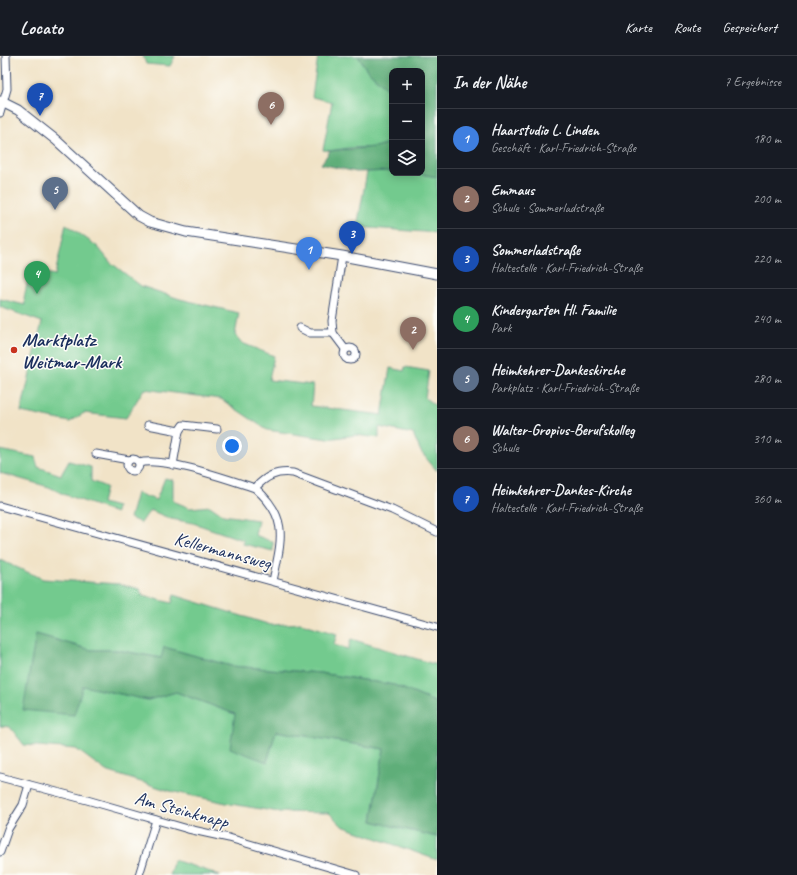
<!DOCTYPE html>
<html lang="de">
<meta charset="utf-8">
<style>
body{margin:0;font-family:Caveat,sans-serif;background:#20242c;color:#f1f3f6}
.controls{position:absolute;right:12px;top:12px;display:grid;overflow:hidden;border-radius:8px;box-shadow:0 2px 10px #0003}
.controls button{width:36px;height:36px;display:grid;place-items:center;padding:0;border:0;border-bottom:1px solid #363941;background:#171b24;color:#f1f3f6;font:20px sans-serif}
.you{position:absolute;left:232px;top:390px;width:14px;height:14px;margin:-10px;border:3px solid #fff;border-radius:50%;background:#1a73e8;box-shadow:0 0 0 6px #1a73e833}
.badge{display:grid;place-items:center;width:26px;height:26px;border-radius:50%;background:#c8321e;color:#fff;font-size:13px;font-weight:700}
.pin{position:absolute;translate:-50% -33px;filter:drop-shadow(0 1px 2px #0008)}
.pin::after{content:'';position:absolute;top:21px;width:14px;height:12px;background:inherit;clip-path:polygon(0 0,100% 0,50% 100%)}
.list{margin:0;padding:0;list-style:none}
h2{display:flex;justify-content:space-between;align-items:center;height:52px;margin:0;padding:0 16px;font-size:17px}
h2 small{font-size:13px;font-weight:400;color:#9ea1a6}
.list li{display:grid;grid-template-columns:26px 1fr auto;gap:12px;align-items:center;box-sizing:border-box;height:60px;padding:0 16px;border-top:1px solid #363941}
.list b{display:block;font-size:15px;white-space:nowrap}
.list p{margin:0;font-size:13px;white-space:nowrap;color:#9ea1a6}
.list em{font-size:13px;font-style:normal;color:#9ea1a6}
.icon{flex:none;width:22px;height:22px;fill:none;stroke:currentColor;stroke-width:2;stroke-linecap:round;stroke-linejoin:round}
.map{position:relative;flex:none;width:437px;height:819px;overflow:hidden}
header{display:flex;align-items:center;gap:24px;box-sizing:border-box;height:56px;padding:0 20px;background:#171b24;border-bottom:1px solid #363941}
header strong{font-size:19px}
nav{display:flex;gap:22px;margin-inline-start:auto;font-size:14px}
main{display:flex}
aside{flex:1;background:#171b24}
.map>svg:first-child{display:block}
.green{fill:#73ca8e;stroke:#477c76}
.forest{fill:#5eae79;stroke:#3c6e6c}
.lines{fill:none;stroke-linecap:round;stroke-linejoin:round}
.minor-casing{stroke:#3b4a6e;stroke-width:9}
.tertiary-casing{stroke:#3b4a6e;stroke-width:11}
.minor{stroke:#fff;stroke-width:7}
.tertiary{stroke:#fff;stroke-width:9}
.poi-dot{fill:#c8321e;stroke:#fdfcf7;stroke-width:1.5}
.labels{text-anchor:middle;stroke-width:3;stroke-linejoin:round;paint-order:stroke}
.poi-label{font-size:19px;font-weight:bold;fill:#1b2f5e;stroke:#fdfcf7;text-anchor:start}
.street-label{font-size:19px;fill:#1b2f5e;stroke:#fdfcf7}
</style>
<header>
<strong>Locato</strong>
<nav><a>Karte</a><a>Route</a><a>Gespeichert</a></nav>
</header>
<main>
<div class="map">
<svg width="437" height="819" viewBox="0 0 437 819">
<rect width="100%" height="100%" fill="#fdfcf7"/>
<filter id="ink" filterUnits="userSpaceOnUse"><feTurbulence type="fractalNoise" baseFrequency=".025" numOctaves="2"/><feDisplacementMap in="SourceGraphic" scale="8" xChannelSelector="R" yChannelSelector="G"/><feConvolveMatrix kernelMatrix="1 2 1 2 8 2 1 2 1" color-interpolation-filters="sRGB"/></filter>
<filter id="wash" filterUnits="userSpaceOnUse"><feTurbulence type="fractalNoise" baseFrequency=".012" numOctaves="4" result="noise"/><feDisplacementMap in="SourceGraphic" scale="16" xChannelSelector="R" yChannelSelector="G"/><feGaussianBlur stdDeviation="0.9" result="paint"/><feColorMatrix in="noise" values="0 0 0 0 0 0 0 0 0 0 0 0 0 0 0 0 0 1.4 0 .05"/><feComposite in="paint" operator="in"/></filter>
<g filter="url(#wash)">
<rect width="100%" height="100%" fill="#f1e3c7"/>
<g class="green">
<polygon points="143,0 175,0 170,10 146,8"/>
<path d="M318,0H358L367,14L392,37V86C377,93 367,91 351,92C341,92 333,96 323,94L332,46L312,41Z"/>
<polygon points="392,115 392,117 416,117 437,121 437,177 357,171 367,116"/>
<polygon points="66,168 98,191 110,206 141,230 180,243 239,257 235,279 242,287 274,300 269,324 313,329 311,350 382,359 390,312 404,315 405,311 429,315 425,342 437,351 437,415 421,396 413,378 379,371 379,382 355,379 328,383 267,374 221,343 144,333 126,362 84,357 70,366 21,356 42,266 0,251 0,243 25,249 24,242 30,214 55,219"/>
<polygon points="0,394 35,401 38,411 61,419 69,405 91,411 91,425 106,431 102,447 117,451 116,457 63,438 49,431 0,417"/>
<polygon points="165,422 173,424 173,445 190,452 210,450 223,459 258,464 255,479 273,486 273,495 243,488 243,484 193,467 171,463 150,454 141,467 130,462 137,437 156,444"/>
<polygon points="0,504 43,523 119,528 140,533 143,540 172,547 174,539 271,569 301,567 337,578 334,589 348,593 351,583 437,609 437,647 394,629 320,617 231,610 164,591 162,602 117,594 91,594 36,578 83,630 148,644 176,636 235,658 267,706 276,675 384,693 372,765 437,781 437,804 342,770 329,757 279,756 231,748 170,735 106,715 76,693 24,689 10,671 0,670"/>
<polygon points="174,804 220,819 169,819"/>
</g>
<g class="forest">
<polygon points="358,0 437,0 437,121 416,117 422,117 422,15 392,15 392,37 367,14"/>
<path d="M392,86V115L356,116L321,108L330,95C351,92 372,94 392,86Z"/>
<polygon points="36,578 91,594 117,594 161,602 164,591 231,610 320,617 394,629 437,647 437,781 372,765 384,693 276,675 267,706 230,692 235,658 176,636 148,644 83,630 74,659 23,654"/>
</g>
</g>
<g filter="url(#ink)">
<g class="lines">
<g class="minor-casing">
<g id="minor">
<polyline points="0,57 7,33 6,0"/>
<polyline points="342,200 332,265 333,277 345,293"/>
<polyline points="300,272 310,277 333,277"/>
<circle cx="350" cy="298" r="6"/>
<polyline points="148,369 179,375"/>
<polyline points="96,398 129,404"/>
<circle cx="133" cy="409" r="6"/>
<path d="M139,407C163,400 230,424 255,432C290,462 281,485 273,525"/>
<polyline points="173,409 179,375 183,369 217,373"/>
<path d="M255,432C266,420 276,415 293,417L392,454L437,476"/>
<polyline points="0,450 437,571"/>
<polyline points="0,721 87,744 188,773 229,782 356,819"/>
<polyline points="0,796 8,773 23,749 29,729"/>
<polyline points="139,819 156,764"/>
</g>
</g>
<g class="tertiary-casing">
<polyline id="tertiary" points="0,45 18,54 56,84 139,160 150,166 186,176 342,200 437,218"/>
</g>
<use href="#minor" class="minor"/>
<use href="#tertiary" class="tertiary"/>
</g>
</g>
<circle class="poi-dot" cx="14" cy="294" r="4"/>
<g class="labels">
<g class="poi-label">
<text x="22" y="290">Marktplatz<tspan x="22" dy="22">Weitmar-Mark</tspan></text>
</g>
<g class="street-label">
<text transform="translate(223 494) rotate(15)" y="7">Kellermannsweg</text>
<text transform="translate(182 753) rotate(15)" y="7">Am Steinknapp</text>
</g>
</g>
</svg>
<div class="controls">
<button>+</button>
<button>−</button>
<button><svg class="icon" aria-label="layers" viewBox="0 0 24 24"><path d="M12 4l9 5-9 5-9-5zM3 14l9 5 9-5"/></svg></button>
</div>
<div class="you"></div>
<div class="pin badge" style="left:309px;top:214px;background:#3f7fe0">1</div>
<div class="pin badge" style="left:413px;top:294px;background:#8d6e63">2</div>
<div class="pin badge" style="left:352px;top:198px;background:#1a4fb4">3</div>
<div class="pin badge" style="left:37px;top:238px;background:#2e9e5b">4</div>
<div class="pin badge" style="left:55px;top:154px;background:#5c6f8a">5</div>
<div class="pin badge" style="left:271px;top:69px;background:#8d6e63">6</div>
<div class="pin badge" style="left:40px;top:60px;background:#1a4fb4">7</div>
</div>
<aside>
<h2>In der Nähe<small>7 Ergebnisse</small></h2>
<ul class="list">
<li><span class="badge" style="background:#3f7fe0">1</span><div><b>Haarstudio L. Linden</b><p>Geschäft · Karl-Friedrich-Straße</p></div><em>180 m</em></li>
<li><span class="badge" style="background:#8d6e63">2</span><div><b>Emmaus</b><p>Schule · Sommerladstraße</p></div><em>200 m</em></li>
<li><span class="badge" style="background:#1a4fb4">3</span><div><b>Sommerladstraße</b><p>Haltestelle · Karl-Friedrich-Straße</p></div><em>220 m</em></li>
<li><span class="badge" style="background:#2e9e5b">4</span><div><b>Kindergarten Hl. Familie</b><p>Park</p></div><em>240 m</em></li>
<li><span class="badge" style="background:#5c6f8a">5</span><div><b>Heimkehrer-Dankeskirche</b><p>Parkplatz · Karl-Friedrich-Straße</p></div><em>280 m</em></li>
<li><span class="badge" style="background:#8d6e63">6</span><div><b>Walter-Gropius-Berufskolleg</b><p>Schule</p></div><em>310 m</em></li>
<li><span class="badge" style="background:#1a4fb4">7</span><div><b>Heimkehrer-Dankes-Kirche</b><p>Haltestelle · Karl-Friedrich-Straße</p></div><em>360 m</em></li>
</ul>
</aside>
</main>
